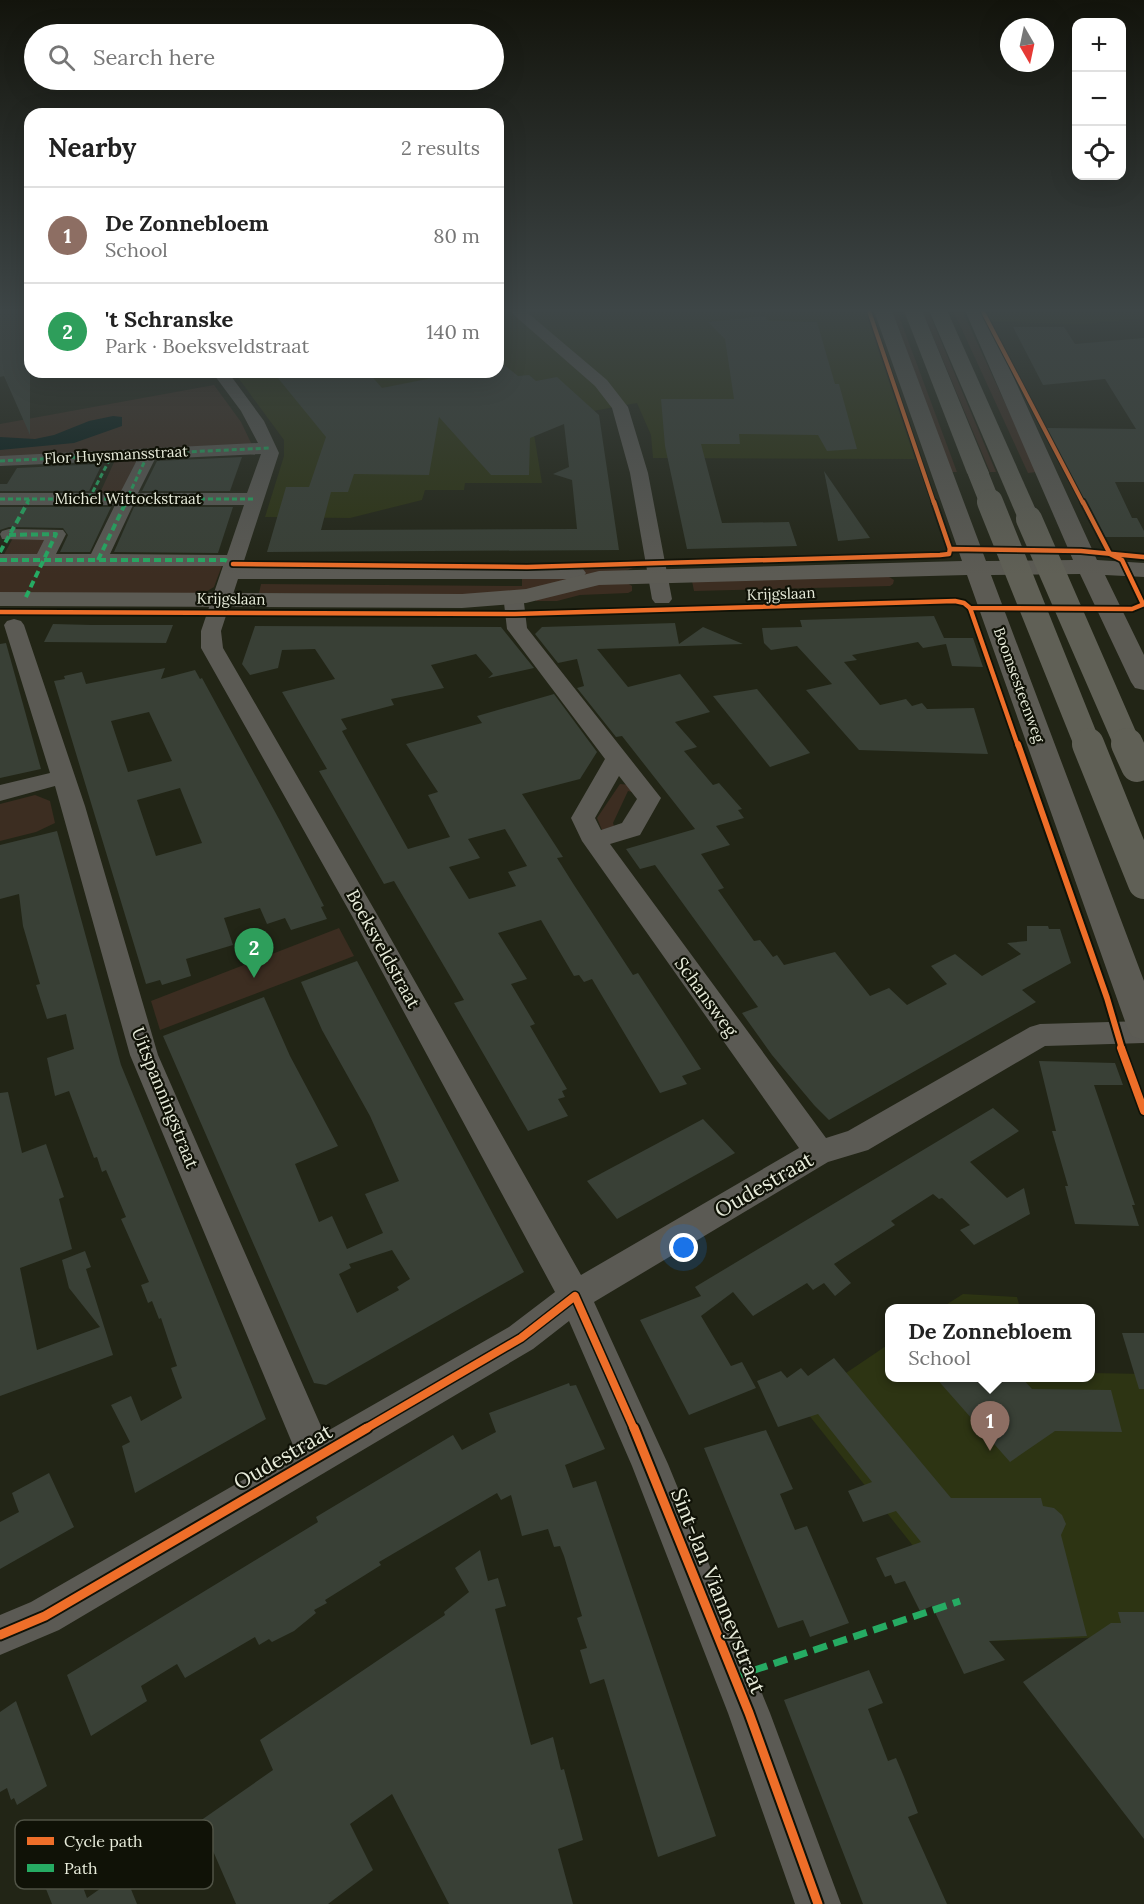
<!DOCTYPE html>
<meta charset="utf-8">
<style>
body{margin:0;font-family:Lora,serif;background:#f2f2f2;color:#222}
.controls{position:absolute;right:18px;top:18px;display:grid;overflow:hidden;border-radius:12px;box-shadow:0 6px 24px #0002}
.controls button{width:54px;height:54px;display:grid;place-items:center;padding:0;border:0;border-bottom:2px solid #e0e0e0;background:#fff;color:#222;font:30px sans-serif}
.compass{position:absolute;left:1000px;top:18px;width:54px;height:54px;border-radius:50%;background:#fff;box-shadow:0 6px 24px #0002;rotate:171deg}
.you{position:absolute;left:684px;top:1248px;width:21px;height:21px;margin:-15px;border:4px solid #fff;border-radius:50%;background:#1a73e8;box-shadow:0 0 0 9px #1a73e833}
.badge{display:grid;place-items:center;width:39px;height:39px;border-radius:50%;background:#db2777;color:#fff;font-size:20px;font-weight:700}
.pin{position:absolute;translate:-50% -50px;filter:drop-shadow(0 2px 3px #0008)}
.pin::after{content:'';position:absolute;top:32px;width:21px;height:18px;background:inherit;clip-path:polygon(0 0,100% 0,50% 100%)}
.popup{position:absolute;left:885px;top:1304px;width:210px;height:78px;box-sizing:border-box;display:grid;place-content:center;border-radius:12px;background:#fff;filter:drop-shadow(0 2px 4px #0005);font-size:20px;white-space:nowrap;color:#767676}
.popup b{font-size:22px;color:#222}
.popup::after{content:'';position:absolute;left:50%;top:100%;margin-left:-12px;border:12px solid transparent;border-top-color:#fff}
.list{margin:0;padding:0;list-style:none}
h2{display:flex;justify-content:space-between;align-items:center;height:78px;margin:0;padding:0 24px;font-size:26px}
h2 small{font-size:20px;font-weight:400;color:#767676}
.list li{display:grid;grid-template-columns:39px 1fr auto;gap:18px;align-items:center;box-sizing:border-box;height:96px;padding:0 24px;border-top:2px solid #e0e0e0}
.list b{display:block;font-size:22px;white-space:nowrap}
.list p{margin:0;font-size:20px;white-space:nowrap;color:#767676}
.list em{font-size:20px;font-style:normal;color:#767676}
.icon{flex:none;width:33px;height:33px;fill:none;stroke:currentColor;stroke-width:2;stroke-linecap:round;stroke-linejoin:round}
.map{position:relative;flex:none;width:1144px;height:1904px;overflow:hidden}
.search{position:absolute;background:#fff;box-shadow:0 6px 24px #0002;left:24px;top:24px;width:480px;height:66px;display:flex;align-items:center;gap:15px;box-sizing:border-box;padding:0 21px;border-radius:33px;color:#767676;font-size:22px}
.panel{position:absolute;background:#fff;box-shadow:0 6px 24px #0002;left:24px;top:108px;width:480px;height:270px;border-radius:18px}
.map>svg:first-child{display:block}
.built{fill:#2d3413}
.green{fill:#3c2d21}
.water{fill:#051d19}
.building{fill:#394036;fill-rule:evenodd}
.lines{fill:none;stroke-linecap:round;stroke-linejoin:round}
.street{fill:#5b5a54;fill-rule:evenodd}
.secondary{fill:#5c5b54;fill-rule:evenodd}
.highway{fill:#606056;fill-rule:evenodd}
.highway-bridge-far2{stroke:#606056;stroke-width:20}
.highway-bridge-far1{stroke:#606056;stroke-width:26}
.highway-bridge{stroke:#606056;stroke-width:32}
.quiet-far2{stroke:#26ab63;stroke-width:3;stroke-dasharray:5 3;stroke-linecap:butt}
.quiet-far1{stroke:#26ab63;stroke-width:4;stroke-dasharray:7 4;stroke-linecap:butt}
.quiet{stroke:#26ab63;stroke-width:7;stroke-dasharray:14 7;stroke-linecap:butt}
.cycleway-far4-casing{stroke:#101207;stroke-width:6}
.cycleway-far3-casing{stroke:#101207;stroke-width:8}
.cycleway-far2-casing{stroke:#101207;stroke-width:10}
.cycleway-far1-casing{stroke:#101207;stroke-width:11}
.cycleway-casing{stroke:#101207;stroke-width:13}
.cycleway-far4{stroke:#ee6e29;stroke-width:4}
.cycleway-far3{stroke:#ee6e29;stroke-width:4.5}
.cycleway-far2{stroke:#ee6e29;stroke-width:6}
.cycleway-far1{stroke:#ee6e29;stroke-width:8}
.cycleway{stroke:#ee6e29;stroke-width:9}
.labels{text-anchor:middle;stroke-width:4.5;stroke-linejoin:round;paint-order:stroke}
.far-street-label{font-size:15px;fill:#e7ebda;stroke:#101207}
.street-label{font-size:18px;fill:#e7ebda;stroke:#101207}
.near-street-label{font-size:21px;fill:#e7ebda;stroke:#101207}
.key{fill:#101207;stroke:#505346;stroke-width:1.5}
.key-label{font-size:16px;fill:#e7ebda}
</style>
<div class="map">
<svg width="1144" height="1904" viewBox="0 0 1144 1904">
<rect width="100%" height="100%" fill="#222516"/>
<g class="built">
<polygon points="498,308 864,308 915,459 653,458 651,435 637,403 532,422 542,483 465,483 464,490 425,490 422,500 350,518 265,517 284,456 284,440 234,372 498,372"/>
<polygon points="985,308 1144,308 1144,318 1084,324 992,322"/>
<polygon points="963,1294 1017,1297 1020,1308 941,1308"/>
<polygon points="889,1344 890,1378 1090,1378 1091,1373 1144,1374 1144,1636 989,1641 800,1404"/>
</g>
<g class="green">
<polygon points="889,308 896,308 957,472 950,472"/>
<polygon points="921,308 927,308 996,472 990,472"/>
<polygon points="952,308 961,308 1037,472 1028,473"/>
<polygon points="214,385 241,422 252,445 0,457 0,424"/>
<polygon points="116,458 140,458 124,494 99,495"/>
<polygon points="49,537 39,558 2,558 13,538"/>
<polygon points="223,563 214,587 204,593 0,595 0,564"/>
<polygon points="641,565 620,573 507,595 259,593 261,584 522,586 522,579 575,578 582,574 582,567"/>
<polygon points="886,575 894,580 893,584 890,586 694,591 692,581"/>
<polygon points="627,583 632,586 632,591 628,593 580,595 557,601 536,601 536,597 579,585"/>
<polygon points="620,784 631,785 632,792 628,791 613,823 614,826 602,830 597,818"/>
<polygon points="35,795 50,801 55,823 36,832 0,841 0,804"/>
<polygon points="339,928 354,956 160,1030 151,1001"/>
</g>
<polygon class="water" points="113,416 122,417 122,426 74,443 0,450 0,437 35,439 54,435 89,421"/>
<g class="building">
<polygon points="0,308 30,308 30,435 4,376 0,377"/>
<polygon points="764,316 769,321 817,322 835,384 839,384 857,449 827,451 818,435 739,434 740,444 701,444 722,523 789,522 797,546 687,549 665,446 661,399 734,399 725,339 708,322"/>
<polygon points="1013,327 1064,327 1075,344 1144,338 1144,482 1115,482 1132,518 1137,518 1144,531 1144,537 1102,537 1047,428 1136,429 1105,379 1043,385"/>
<path d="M498,360L518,376L529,375L536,381L557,377L599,415L619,550L267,552L286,487H309L326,437L273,372H368L382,388L462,372H498ZM439,417L491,475H529L530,438L564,424L569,467L553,474L572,480L577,529L321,530L331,492H348L354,474L429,475Z"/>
<polygon points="242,457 230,491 142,491 157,461"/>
<polygon points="102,464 89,491 0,491 0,484 7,484 17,468"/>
<polygon points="824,471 870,538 838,541"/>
<polygon points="0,507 111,507 90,552 60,552 68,535 63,528 9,527 0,530"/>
<polygon points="134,507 233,507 218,553 114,552"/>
<polygon points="934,616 944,638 973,638 983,667 952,666 946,644 923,648 918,642 852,655 857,660 844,662 880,705 906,699 912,706 922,703 927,709 974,708 988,754 859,750 806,690 832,684 797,646 771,650 764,643 762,628 802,627 800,620"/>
<polygon points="675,623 679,644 703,627 743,644 597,649 628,687 680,674 710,712 675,722 697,747 684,751 713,785 719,783 742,809 738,810 744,818 716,826 730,845 701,854 724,888 718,890 754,941 760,940 773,957 777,955 784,965 835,952 870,996 889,988 907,1005 947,984 931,966 955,954 982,976 1021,954 1007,943 1027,941 1027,926 1048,926 1049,929 1060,929 1071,963 1022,990 1036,1002 829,1120 814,1105 772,1055 742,1013 758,1007 655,865 640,869 626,849 695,829 622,736 616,737 577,688 584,686 577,659 558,663 535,634 542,627"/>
<polygon points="53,624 92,625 173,625 166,643 44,642"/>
<path d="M255,626L501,627L534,668L488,678L493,674L476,654L431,665L444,688L391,699L394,705L341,719L347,729L342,731L408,849L450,837L428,795L438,792L406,744L482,723L477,716L554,694L597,752L580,779L522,794L563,857L557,858L574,885L633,975L638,973L701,1069L682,1076L687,1084L660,1093L592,979L584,982L579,975L574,976L541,920L498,933L527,979L511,984L535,1024L530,1026L567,1089L562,1091L565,1097L558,1099L568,1116L528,1131L454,1003L464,1000L394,881L384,884L319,771L327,769L282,692L335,679L315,649L282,650L278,668L250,675L242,664ZM505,829L527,866L508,872L516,886L469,899L449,867L480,858L468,839Z"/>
<polygon points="6,643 41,769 0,778 0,644"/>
<path d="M165,668L161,679L195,670L200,679L202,678L280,821L324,906L321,907L327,919L291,930L285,918L267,924L260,908L224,918L233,945L186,959L191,976L162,985L160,980L146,984L54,681L65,679L64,676L82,672L86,684ZM149,712L172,761L128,772L111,721ZM180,788L202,843L156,856L137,800Z"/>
<polygon points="757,689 810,753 770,767 713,696"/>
<polygon points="57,831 121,1065 266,1419 135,1493 122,1446 130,1442 111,1405 131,1396 141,1421 182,1398 171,1368 177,1366 161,1318 159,1319 152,1301 148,1303 141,1285 149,1282 121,1219 126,1217 106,1170 102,1172 97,1157 94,1158 69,1091 55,1096 47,1058 74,1049 66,1014 47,1019 36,985 40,984 23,926 19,894 0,899 0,845"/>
<path d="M357,961L524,1272L326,1385L314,1383L163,1036L264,997L290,1056L338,1146L295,1164L319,1222L332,1216L347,1249L383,1233L365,1194L399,1181L370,1116L322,1030L301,982ZM392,1250L410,1279L397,1287L399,1290L357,1313L339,1274L351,1268L349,1264Z"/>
<polygon points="1039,1061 1115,1063 1123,1085 1094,1085 1135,1205 1132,1205 1139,1226 1075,1224 1065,1186 1068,1186 1052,1131 1056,1131"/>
<polygon points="8,1092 22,1153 46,1144 64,1197 59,1199 72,1249 20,1268 37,1350 100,1327 69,1288 62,1260 85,1251 91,1267 86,1269 113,1355 0,1396 0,1093"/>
<polygon points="993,1108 1019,1131 970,1162 1007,1198 1024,1188 1030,1214 974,1245 960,1230 970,1225 942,1198 939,1199 933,1194 891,1221 895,1225 834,1264 851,1283 835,1296 824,1283 813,1290 807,1283 753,1316 733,1292 701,1316 731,1366 742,1362 756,1388 689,1415 640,1320 701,1296 695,1287"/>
<polygon points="703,1119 735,1153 617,1219 587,1181"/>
<polygon points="1122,1333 1144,1333 1144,1389 1139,1389"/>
<polygon points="834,1358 951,1498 1041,1498 1043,1506 1054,1508 1062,1515 1066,1524 1061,1535 1087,1636 989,1641 1005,1660 964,1674 932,1606 920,1611 905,1581 895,1584 891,1575 885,1577 876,1558 921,1542 896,1511 863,1522 848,1491 872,1482 818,1414 778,1427 757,1381 781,1371 787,1378 801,1368 808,1376"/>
<polygon points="935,1377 1021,1377 1032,1389 1111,1390 1122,1432 1055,1431 1010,1462"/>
<polygon points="569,1383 570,1386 576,1385 605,1449 565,1465 573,1488 596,1481 716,1836 658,1857 604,1679 590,1684 580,1650 587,1648 577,1618 582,1616 564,1556 560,1546 554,1547 548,1529 522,1536 511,1495 501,1500 497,1493 379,1562 381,1565 325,1600 327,1603 314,1610 316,1613 294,1631 272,1642 269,1639 259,1645 255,1637 185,1678 177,1664 141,1686 147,1701 91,1736 67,1675 318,1522 316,1517 453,1435 462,1450 496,1432 489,1413"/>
<polygon points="766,1430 793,1489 780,1494 795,1530 807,1526 849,1623 810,1637 803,1620 778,1628 704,1448"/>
<polygon points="49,1473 74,1527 0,1569 0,1522 19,1512 12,1493"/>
<polygon points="480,1550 488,1581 498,1578 506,1606 495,1609 531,1745 553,1737 561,1770 564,1769 583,1840 558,1849 573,1904 449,1904 392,1794 350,1824 373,1870 328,1904 236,1904 200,1821 273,1770 260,1740 445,1615 444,1612 469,1592 455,1568"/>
<polygon points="1118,1612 1144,1612 1144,1839 1023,1682 1111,1623 1121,1623"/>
<polygon points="869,1670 883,1703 868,1709 888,1761 896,1758 904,1777 918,1813 908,1817 947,1904 863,1904 784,1700"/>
<polygon points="16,1701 47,1786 17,1805 14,1798 11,1800 7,1788 0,1792 0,1712"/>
<polygon points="74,1863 87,1898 124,1872 137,1904 52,1904 44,1884"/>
</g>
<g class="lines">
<g class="street">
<polygon points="506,308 522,308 607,380 628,407 648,473 672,599 669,603 655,603 652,599 630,473 612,408 595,386"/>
<path d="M212,372H228L264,421L279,453L242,567H576L583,569L586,573L583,577L576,579H238L221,631L223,648L378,916L581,1275L799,1148L582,841L571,818L605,759L507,629L504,603L507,599H521L524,603L527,628L661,798L640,835L610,844L826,1138L848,1131L1030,1027L1040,1024L1144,1021V1043L1045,1046L868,1150L828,1162L594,1302L668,1464L770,1713L841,1904H795L728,1713L632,1466L569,1321L533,1349L59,1630L0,1655V1615L31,1602L295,1450L130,1055L55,786L0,801V785L50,773L4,625L7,621L14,619L21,621L24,625L85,806L158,1055L324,1433L509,1327L555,1292L352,916L201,648V631L223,566H0V554H37L44,540L2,539L0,534L2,531L9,529L63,530L66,534L56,554H91L115,505H0V493H120L137,460L0,466V456L258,443L241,411ZM261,454L247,493H138L155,459ZM133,505H244L227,555L110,554ZM619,776L637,799L622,823L601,830L595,818Z"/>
</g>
<polygon class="secondary" points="873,308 891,308 986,561 1073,560 964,308 982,308 1097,560 1144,563 1144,577 1105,575 1144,655 1144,690 1135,688 1131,682 1080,574 991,575 1144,981 1144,1040 1132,1036 1127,1027 967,575 599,585 526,603 462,608 0,606 0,592 462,594 526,589 599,571 962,561"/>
<g class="highway">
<polygon points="903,308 921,308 989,473 986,478 978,480 970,478 967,473"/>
<polygon points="928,308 946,308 1040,519 1037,524 1029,526 1021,524 1018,519"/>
</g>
<polyline class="highway-bridge-far2" points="978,473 990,503"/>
<g class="highway-bridge-far1">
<polyline points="990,502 1088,746"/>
<polyline points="1029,519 1128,746"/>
</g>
<g class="highway-bridge">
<polyline points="1088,744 1144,883"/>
<polyline points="1127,744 1137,766"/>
</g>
<g class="quiet-far2">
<polyline points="0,461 269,448"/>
<polyline points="0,499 255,499"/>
<polyline points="89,499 112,455"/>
<polyline points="27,503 29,499"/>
<polyline points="125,503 148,454"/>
</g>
<g class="quiet-far1">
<polyline points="9,535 56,534 25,599"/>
<polyline points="0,552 28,502"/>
<polyline points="0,560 225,560 233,564"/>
<polyline points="98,560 126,502"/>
</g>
<polyline class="quiet" points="734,1677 960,1601"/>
<g class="cycleway-far4-casing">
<g id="cycleway-far4">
<polyline points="868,308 934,503"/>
<polyline points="981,308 1083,503"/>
</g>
</g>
<g class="cycleway-far3-casing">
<g id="cycleway-far3">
<polyline points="934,502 950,549"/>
<polyline points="1083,502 1110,554 1122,560 1143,604"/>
<polyline points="233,564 527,567 940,555 949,554 950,549 1081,551 1144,557"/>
<polyline points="970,608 1018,746"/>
<polyline points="0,612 515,614 955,601 964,603 970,608 1132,609 1144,604"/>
</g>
</g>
<g class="cycleway-far2-casing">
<polyline id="cycleway-far2" points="1018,744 1107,998 1122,1049"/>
</g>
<g class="cycleway-far1-casing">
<g id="cycleway-far1">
<polyline points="1121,1048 1144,1111"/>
<polyline points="365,1429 521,1338 575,1296 634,1429"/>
</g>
</g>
<g class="cycleway-casing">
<g id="cycleway">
<polyline points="634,1428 749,1713 818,1904"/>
<polyline points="0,1635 45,1616 367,1428"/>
</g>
</g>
<use href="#cycleway-far4" class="cycleway-far4"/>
<use href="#cycleway-far3" class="cycleway-far3"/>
<use href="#cycleway-far2" class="cycleway-far2"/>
<use href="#cycleway-far1" class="cycleway-far1"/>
<use href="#cycleway" class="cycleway"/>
</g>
<linearGradient id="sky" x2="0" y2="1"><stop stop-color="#13140c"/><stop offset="0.54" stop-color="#3e4647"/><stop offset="1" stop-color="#3e4647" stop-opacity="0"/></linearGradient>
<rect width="1144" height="575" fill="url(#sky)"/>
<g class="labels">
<g class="far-street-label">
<text transform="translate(116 455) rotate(-3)" y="5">Flor Huysmansstraat</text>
<text x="128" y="504">Michel Wittockstraat</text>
<text transform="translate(781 594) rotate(-2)" y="5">Krijgslaan</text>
<text transform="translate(231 599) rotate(1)" y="5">Krijgslaan</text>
<text transform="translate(1019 685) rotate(70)" y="5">Boomsesteenweg</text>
</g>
<g class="street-label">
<text transform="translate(383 949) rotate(61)" y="6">Boeksveldstraat</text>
<text transform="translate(706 997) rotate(54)" y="6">Schansweg</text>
<text transform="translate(165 1098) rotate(68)" y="6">Uitspanningstraat</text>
</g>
<g class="near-street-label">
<text transform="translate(764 1185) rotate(-30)" y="7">Oudestraat</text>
<text transform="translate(283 1457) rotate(-30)" y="7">Oudestraat</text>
<text transform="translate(718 1591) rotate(68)" y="7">Sint-Jan Vianneystraat</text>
</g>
</g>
<rect x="15" y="1820" width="198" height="69" rx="9" class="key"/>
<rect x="27" y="1837" width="27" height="8" fill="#ee6e29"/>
<rect x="27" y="1864" width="27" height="8" fill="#26ab63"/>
<g class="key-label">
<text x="64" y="1847">Cycle path</text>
<text x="64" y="1874">Path</text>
</g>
</svg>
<div class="controls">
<button>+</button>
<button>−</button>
<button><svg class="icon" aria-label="locate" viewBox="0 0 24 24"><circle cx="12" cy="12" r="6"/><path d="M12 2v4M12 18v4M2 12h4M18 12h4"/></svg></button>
</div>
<svg class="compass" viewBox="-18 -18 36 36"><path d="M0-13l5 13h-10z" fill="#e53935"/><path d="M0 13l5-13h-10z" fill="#767676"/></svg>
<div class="you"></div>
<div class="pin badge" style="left:990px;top:1451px;background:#8d6e63">1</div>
<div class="popup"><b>De Zonnebloem</b>School</div>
<div class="pin badge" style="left:254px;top:978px;background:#2e9e5b">2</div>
<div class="search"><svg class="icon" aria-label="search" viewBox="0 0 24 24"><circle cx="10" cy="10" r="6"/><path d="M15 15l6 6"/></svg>Search here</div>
<section class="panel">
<h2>Nearby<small>2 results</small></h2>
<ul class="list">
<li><span class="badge" style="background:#8d6e63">1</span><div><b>De Zonnebloem</b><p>School</p></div><em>80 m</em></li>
<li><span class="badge" style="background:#2e9e5b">2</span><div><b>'t Schranske</b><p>Park · Boeksveldstraat</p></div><em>140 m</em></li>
</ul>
</section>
</div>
